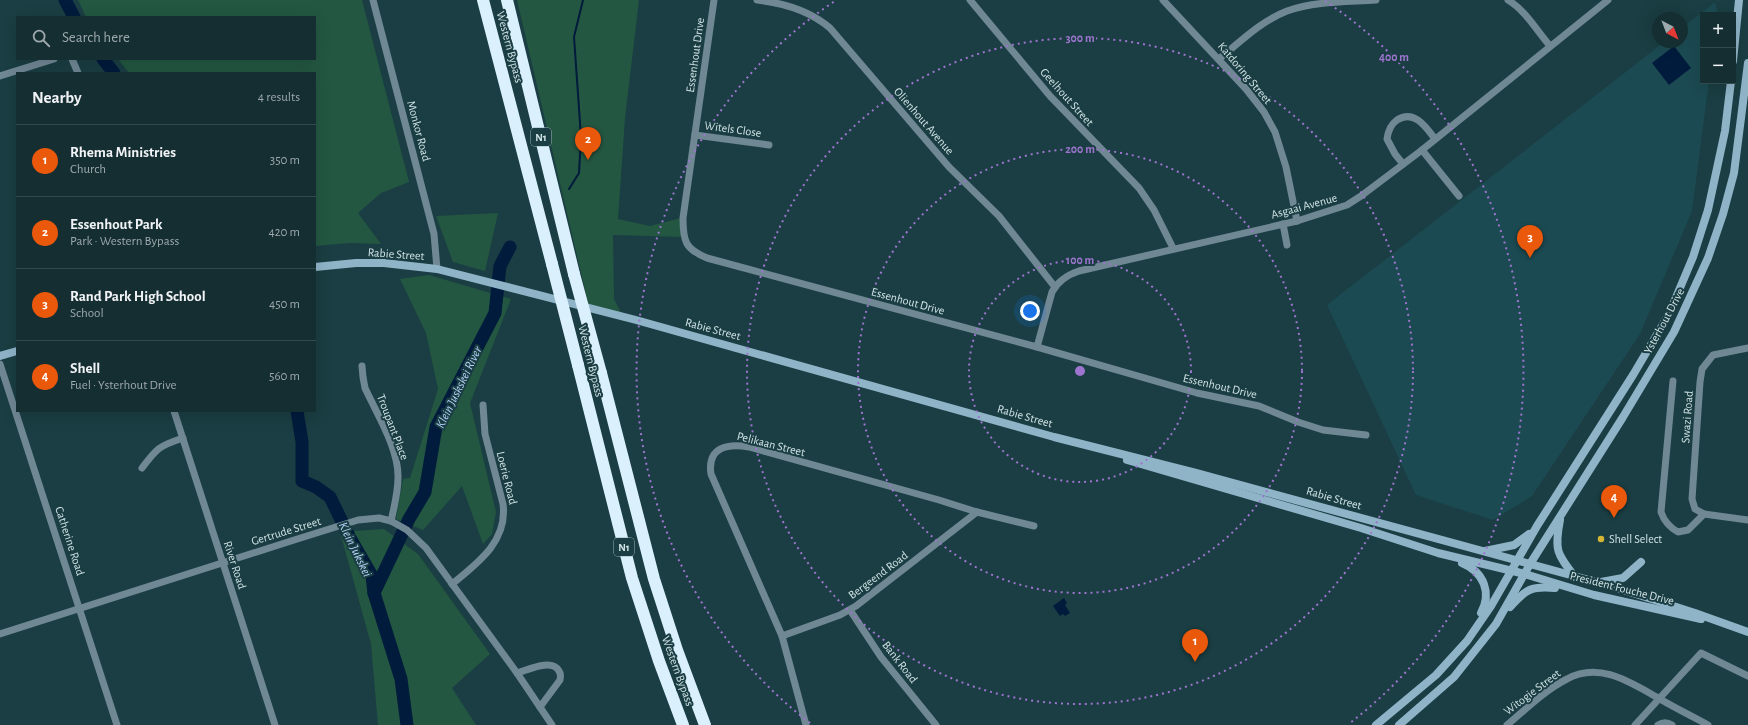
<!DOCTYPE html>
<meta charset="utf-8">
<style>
body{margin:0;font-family:"Alegreya Sans",sans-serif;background:#1d363a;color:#f1f3f6}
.controls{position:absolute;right:12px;top:12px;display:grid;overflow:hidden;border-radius:0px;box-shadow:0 4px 16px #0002}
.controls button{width:36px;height:36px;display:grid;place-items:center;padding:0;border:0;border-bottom:1px solid #334a4d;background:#142e32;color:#f1f3f6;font:20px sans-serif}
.compass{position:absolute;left:1652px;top:12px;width:36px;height:36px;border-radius:50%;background:#142e32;box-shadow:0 4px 16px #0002;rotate:138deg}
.you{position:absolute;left:1030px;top:311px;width:14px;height:14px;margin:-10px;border:3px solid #fff;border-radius:50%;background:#1a73e8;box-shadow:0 0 0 6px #1a73e833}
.badge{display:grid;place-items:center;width:26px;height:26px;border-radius:50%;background:#ea580c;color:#fff;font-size:13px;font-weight:700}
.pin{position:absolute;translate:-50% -33px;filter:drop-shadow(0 1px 2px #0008)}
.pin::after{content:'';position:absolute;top:21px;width:14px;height:12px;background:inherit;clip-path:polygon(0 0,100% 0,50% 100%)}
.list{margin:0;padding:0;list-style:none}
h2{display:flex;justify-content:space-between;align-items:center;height:52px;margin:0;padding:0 16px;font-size:17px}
h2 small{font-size:13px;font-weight:400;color:#9da8ac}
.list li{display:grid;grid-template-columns:26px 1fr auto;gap:12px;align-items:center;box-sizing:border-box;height:72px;padding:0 16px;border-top:1px solid #334a4d}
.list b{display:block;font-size:15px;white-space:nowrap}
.list p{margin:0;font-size:13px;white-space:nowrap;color:#9da8ac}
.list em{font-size:13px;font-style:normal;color:#9da8ac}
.icon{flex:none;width:22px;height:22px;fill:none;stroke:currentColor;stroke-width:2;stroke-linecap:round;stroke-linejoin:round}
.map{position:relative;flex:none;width:1748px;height:725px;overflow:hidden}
.search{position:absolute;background:#142e32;box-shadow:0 4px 16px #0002;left:16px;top:16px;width:300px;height:44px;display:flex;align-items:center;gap:10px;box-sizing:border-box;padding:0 14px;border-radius:0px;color:#9da8ac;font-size:15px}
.panel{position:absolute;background:#142e32;box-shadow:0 4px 16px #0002;left:16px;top:72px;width:300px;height:340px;border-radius:0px}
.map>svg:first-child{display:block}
.built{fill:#1c4a52}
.green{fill:#235741}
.water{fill:#011b3c}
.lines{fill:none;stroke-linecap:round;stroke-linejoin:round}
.stream{stroke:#011b3c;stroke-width:2}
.river{stroke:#011b3c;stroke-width:13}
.street{stroke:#708794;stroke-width:7}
.secondary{stroke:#8fb4c8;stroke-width:8}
.highway{stroke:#daf0fd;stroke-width:12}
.highway-bridge{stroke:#daf0fd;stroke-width:12}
.ring{fill:none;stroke:#9d75cf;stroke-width:2;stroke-dasharray:2 4}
.poi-dot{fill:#d6b534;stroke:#1a3e43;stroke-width:1.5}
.labels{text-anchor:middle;stroke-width:4;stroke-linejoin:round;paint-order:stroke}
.shield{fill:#1a3e43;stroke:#99b2b5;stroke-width:1}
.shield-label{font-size:11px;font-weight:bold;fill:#d0e3e6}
.street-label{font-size:12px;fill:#d0e3e6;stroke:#1a3e43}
.poi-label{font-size:12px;fill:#d0e3e6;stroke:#1a3e43;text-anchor:start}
.water-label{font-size:13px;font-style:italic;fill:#b4d1f7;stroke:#1a3e43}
.centre{fill:#9d75cf;stroke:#1a3e43;stroke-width:2}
.ring-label{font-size:12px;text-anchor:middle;font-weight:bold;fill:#9d75cf;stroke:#1a3e43;stroke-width:4;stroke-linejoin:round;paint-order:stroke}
</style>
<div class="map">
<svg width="1748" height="725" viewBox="0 0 1748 725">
<rect width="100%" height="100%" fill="#1a3e43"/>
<polygon class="built" points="1715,2 1718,15 1703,15 1703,81 1709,81 1692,211 1640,334 1532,496 1493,520 1416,495 1327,305 1664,42 1682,42 1682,28"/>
<g class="green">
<polygon points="78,0 362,0 409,182 381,193 358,213 381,244 350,243 315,246 315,73 129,73 118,59 315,59 315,17 86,17"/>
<polygon points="517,0 639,0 625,118 618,219 650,226 681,218 682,237 613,235 614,299 623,317 590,311"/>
<polygon points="498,213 485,271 453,262 436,216"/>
<polygon points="429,275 511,299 470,403 496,512 492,534 483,544 462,486 423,530 396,519 403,479 410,478 438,389 426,333 400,279"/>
<polygon points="384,529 418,554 490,654 452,688 476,725 378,725 371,644 340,532"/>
</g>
<g class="water">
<polygon points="1674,46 1691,68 1669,85 1652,63"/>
<polygon points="1064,598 1067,603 1065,605 1070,613 1065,616 1063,614 1060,616 1053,606"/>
</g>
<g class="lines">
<polyline class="stream" points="569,189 579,173 581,137 574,37 583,0"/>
<g class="river">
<polyline points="65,0 74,17"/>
<polyline points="103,59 114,73"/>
<polyline points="297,411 302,442 302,481 316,487 330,497 350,538 372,576 374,593 401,679 407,725"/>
<polyline points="374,593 409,519 425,492 436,427 495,313 500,266 510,247"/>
</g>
<g class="street">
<polyline points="373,0 434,234 437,269"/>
<path d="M714,0L683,218C683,241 685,249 707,258L1037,347L1197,393L1259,406L1298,422L1323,430L1366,435"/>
<path d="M757,0C784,3 809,10 830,28L949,167L999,216L1055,287"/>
<polyline points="970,0 1050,96 1139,188 1154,210 1173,248"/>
<polyline points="1163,0 1246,89 1264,112 1275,132 1286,167 1297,221"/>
<path d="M1508,0C1525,10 1537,31 1550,46"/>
<polyline points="72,59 78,73"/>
<path d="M1219,59C1240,42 1261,21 1287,11C1315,1 1347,2 1376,0"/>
<polyline points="0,76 54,59"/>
<polyline points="695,135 769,145"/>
<polyline points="1422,150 1459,196"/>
<path d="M1403,164L1395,154L1387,139C1388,131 1390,125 1397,120C1414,109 1426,127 1435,139"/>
<polyline points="1283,224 1287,245"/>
<path d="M1037,347L1052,292C1058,281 1067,275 1079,271L1297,221L1347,205L1361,196L1422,150L1608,0"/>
<polyline points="1748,348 1713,355 1702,369 1700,382 1692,499 1695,509 1704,514 1748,520"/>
<polyline points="0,364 117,725"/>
<path d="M362,366L363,377L365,388C377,414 399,449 398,478C398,492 394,508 391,521"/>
<path d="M1673,381L1661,512C1664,521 1669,527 1678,532L1688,530L1704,514"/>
<polyline points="174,411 275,725"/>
<path d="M142,468C157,448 159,446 183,438"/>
<path d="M452,584C478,563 508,541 503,504L485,434L483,405"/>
<polyline points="850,610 881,657 936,725"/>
<polyline points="0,634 291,541 358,520 379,518 391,521 407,530 426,548 517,673 552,725"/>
<polyline points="782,636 840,615 856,606 977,512"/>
<path d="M517,673C528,670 552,658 559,671C561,674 561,676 560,680L540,707"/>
<path d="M806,725L782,636L711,474C707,447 728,443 749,447L939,500L977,512L1034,526"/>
<path d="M1507,725C1526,709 1545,690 1567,679C1600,661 1631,683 1660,699C1675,708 1692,716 1708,725"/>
<polyline points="1635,725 1701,653 1748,676"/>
<path d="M1658,725C1663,722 1667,722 1672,725"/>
</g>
<g class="secondary">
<polyline points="1733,61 1739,0"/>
<polyline points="315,267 356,263 384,263 437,269 636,320 1054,437 1196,473 1611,586 1695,613 1748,632"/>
<polyline points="0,356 17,351"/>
<polyline points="1127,460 1361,528 1438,553 1525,574 1594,595 1701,619"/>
<path d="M1560,520C1554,550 1557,554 1575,577"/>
<polyline points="1485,551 1514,545 1529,534"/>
<path d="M1462,563C1484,572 1492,593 1481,613"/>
<polyline points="1601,582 1623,578 1641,562"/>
<path d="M1510,607C1526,589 1531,586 1555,588"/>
<polyline points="1376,725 1436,675 1467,641 1491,606 1537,526 1633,375 1669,314 1693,257 1708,210 1725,131 1731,81"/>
<polyline points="1399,725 1454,677 1496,624 1530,564 1623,417 1674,332 1708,258 1723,214 1734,173 1748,63"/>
</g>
<g class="highway">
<polyline points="483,0 552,264"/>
<polyline points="507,0 574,274"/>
<polyline points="578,365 632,578 659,661 683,725"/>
<polyline points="601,373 654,579 677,650 705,725"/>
</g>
<g class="highway-bridge">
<polyline points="552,264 578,365"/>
<polyline points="574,274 601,373"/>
</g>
</g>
<g class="ring">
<circle cx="1080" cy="371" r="111"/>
<circle cx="1080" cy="371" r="222"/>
<circle cx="1080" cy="371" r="333"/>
<path d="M810 723A444 444 0 0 1 835 1M1325 1A444 444 0 0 1 1350 723"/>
</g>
<circle class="poi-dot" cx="1601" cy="539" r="4"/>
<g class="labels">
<g class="shield">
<rect x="531" y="128" width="20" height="18" rx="3"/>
<rect x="614" y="538" width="20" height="18" rx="3"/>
</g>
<g class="shield-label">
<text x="541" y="141">N1</text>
<text x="624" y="551">N1</text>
</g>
<g class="street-label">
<text transform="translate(510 47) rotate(75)" y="4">Western Bypass</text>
<text transform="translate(695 55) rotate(-82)" y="4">Essenhout Drive</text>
<text transform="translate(1245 73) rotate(50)" y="4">Katdoring Street</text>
<text transform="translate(1067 97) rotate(48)" y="4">Geelhout Street</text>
<text transform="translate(924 121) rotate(49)" y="4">Olienhout Avenue</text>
<text transform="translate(733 129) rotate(8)" y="4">Witels Close</text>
<text transform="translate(419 131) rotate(75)" y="4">Monkor Road</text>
<text transform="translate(1304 206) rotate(-15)" y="4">Asgaai Avenue</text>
<text transform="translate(396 254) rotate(4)" y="4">Rabie Street</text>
<text transform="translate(908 301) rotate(15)" y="4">Essenhout Drive</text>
<text transform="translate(1664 321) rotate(-62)" y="4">Ysterhout Drive</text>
<text transform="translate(713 329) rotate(15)" y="4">Rabie Street</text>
<text transform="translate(591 361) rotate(76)" y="4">Western Bypass</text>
<text transform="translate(1220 386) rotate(13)" y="4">Essenhout Drive</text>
<text transform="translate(1025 416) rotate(16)" y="4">Rabie Street</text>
<text transform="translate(1687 417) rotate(-86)" y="4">Swazi Road</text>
<text transform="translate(393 427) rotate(69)" y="4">Troupant Place</text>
<text transform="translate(771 444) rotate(14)" y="4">Pelikaan Street</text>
<text transform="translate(507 478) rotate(76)" y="4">Loerie Road</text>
<text transform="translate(1334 498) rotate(16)" y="4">Rabie Street</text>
<text transform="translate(286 531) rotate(-17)" y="4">Gertrude Street</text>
<text transform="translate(70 541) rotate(72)" y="4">Catherine Road</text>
<text transform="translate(235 565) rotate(72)" y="4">River Road</text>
<text transform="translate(878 575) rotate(-37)" y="4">Bergeend Road</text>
<text transform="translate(1622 588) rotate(14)" y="4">President Fouche Drive</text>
<text transform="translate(900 662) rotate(52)" y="4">Bank Road</text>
<text transform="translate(678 671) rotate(70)" y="4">Western Bypass</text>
<text transform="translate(1532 692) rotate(-37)" y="4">Witogie Street</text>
</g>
<g class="poi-label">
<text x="1609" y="543">Shell Select</text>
</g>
<g class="water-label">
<text transform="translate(458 387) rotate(-64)" y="5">Klein Juskskei River</text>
<text transform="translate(356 549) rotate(64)" y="5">Klein Jukskei</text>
</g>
</g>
<circle cx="1080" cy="371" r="6" class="centre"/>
<g class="ring-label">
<text x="1080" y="42">300 m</text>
<text x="1394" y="61">400 m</text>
<text x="1080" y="153">200 m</text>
<text x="1080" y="264">100 m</text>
</g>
</svg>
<div class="controls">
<button>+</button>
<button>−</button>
</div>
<svg class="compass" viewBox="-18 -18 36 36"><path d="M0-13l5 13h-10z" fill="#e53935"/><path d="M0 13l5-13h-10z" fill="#9da8ac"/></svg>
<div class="you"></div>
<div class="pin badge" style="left:1195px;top:662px">1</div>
<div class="pin badge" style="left:588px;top:160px">2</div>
<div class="pin badge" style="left:1530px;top:258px">3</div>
<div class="pin badge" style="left:1614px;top:518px">4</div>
<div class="search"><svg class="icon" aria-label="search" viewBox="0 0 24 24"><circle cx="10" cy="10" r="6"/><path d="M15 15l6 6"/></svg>Search here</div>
<section class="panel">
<h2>Nearby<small>4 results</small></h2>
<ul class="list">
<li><span class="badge">1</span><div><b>Rhema Ministries</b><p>Church</p></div><em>350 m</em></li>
<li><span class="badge">2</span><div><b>Essenhout Park</b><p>Park · Western Bypass</p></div><em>420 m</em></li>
<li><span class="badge">3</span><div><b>Rand Park High School</b><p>School</p></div><em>450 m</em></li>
<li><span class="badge">4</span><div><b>Shell</b><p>Fuel · Ysterhout Drive</p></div><em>560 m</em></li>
</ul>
</section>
</div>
